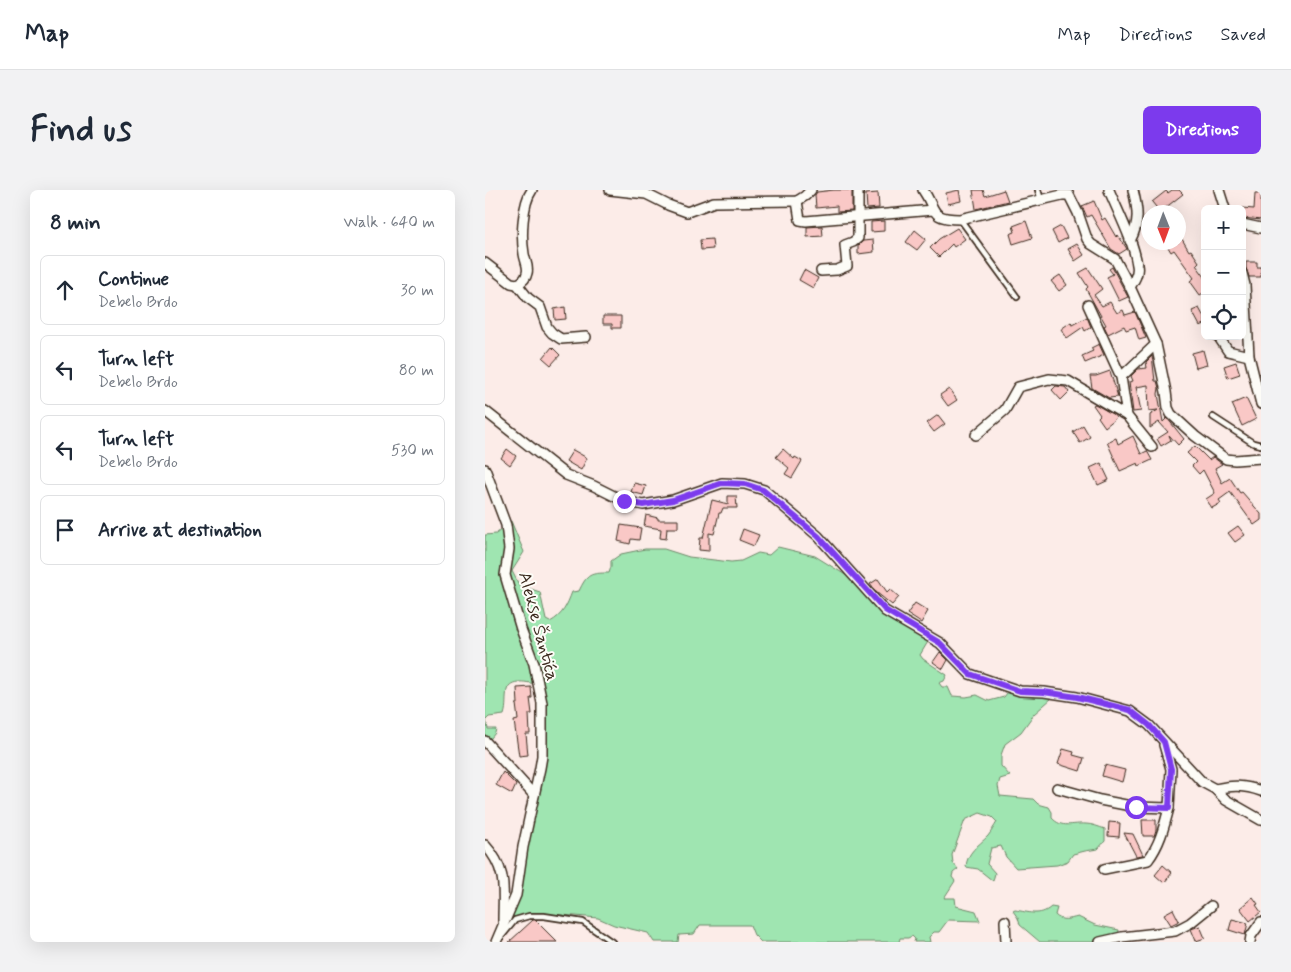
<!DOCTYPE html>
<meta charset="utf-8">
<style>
body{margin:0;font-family:Mynerve,sans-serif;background:#f2f2f3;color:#1f2937}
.controls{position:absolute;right:15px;top:15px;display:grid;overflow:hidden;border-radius:8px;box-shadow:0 5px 20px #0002}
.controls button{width:45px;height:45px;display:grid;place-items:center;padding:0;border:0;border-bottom:1px solid #e0e1e3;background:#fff;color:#1f2937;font:25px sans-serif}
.compass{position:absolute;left:656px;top:15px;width:45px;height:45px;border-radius:50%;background:#fff;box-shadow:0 5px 20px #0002;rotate:179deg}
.stop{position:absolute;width:15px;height:15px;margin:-11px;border:4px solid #7c3aed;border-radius:50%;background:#fff}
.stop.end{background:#7c3aed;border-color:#fff;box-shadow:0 1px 5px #0008}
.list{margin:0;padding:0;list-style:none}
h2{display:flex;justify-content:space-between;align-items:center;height:65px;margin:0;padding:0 20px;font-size:21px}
h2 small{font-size:16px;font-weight:400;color:#747a83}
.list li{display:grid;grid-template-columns:32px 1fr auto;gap:15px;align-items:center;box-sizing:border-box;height:70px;margin:0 10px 10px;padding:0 10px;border:1px solid #e0e1e3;border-radius:8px}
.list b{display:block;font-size:19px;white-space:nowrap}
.list p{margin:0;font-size:16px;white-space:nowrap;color:#747a83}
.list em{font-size:16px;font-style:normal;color:#747a83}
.icon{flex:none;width:28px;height:28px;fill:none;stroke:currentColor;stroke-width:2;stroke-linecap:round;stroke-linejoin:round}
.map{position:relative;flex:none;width:776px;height:752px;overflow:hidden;border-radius:8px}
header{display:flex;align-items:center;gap:30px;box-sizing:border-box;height:70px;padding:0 25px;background:#fff;border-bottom:1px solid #e0e1e3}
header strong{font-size:24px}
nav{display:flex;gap:28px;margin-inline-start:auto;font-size:18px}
.intro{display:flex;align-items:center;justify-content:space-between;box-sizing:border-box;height:120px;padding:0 30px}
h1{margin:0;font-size:35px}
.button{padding:12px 22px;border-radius:8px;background:#7c3aed;color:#fff;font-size:18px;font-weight:700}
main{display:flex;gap:30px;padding:0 30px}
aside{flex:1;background:#fff;border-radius:8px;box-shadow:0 5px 20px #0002}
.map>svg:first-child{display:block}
.green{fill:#9fe5b1;stroke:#6d8868}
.building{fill:#f9c8c6;stroke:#3b2a1e}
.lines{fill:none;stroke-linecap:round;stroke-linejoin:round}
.lane-casing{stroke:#3b2a1e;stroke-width:8}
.street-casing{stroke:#3b2a1e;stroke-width:12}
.lane{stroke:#fdfcf7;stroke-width:4.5}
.street{stroke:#fdfcf7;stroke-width:9}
.route{stroke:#7c3aed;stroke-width:6}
.labels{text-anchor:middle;stroke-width:4;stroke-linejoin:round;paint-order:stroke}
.street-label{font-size:18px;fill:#3b2a1e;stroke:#fdfcf7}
</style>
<header>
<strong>Map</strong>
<nav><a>Map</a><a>Directions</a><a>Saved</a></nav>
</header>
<div class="intro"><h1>Find us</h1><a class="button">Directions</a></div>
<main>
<aside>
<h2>8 min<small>Walk · 640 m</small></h2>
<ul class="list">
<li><svg class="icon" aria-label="ahead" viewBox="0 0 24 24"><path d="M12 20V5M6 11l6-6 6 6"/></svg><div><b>Continue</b><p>Debelo Brdo</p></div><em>30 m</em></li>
<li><svg class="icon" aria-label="left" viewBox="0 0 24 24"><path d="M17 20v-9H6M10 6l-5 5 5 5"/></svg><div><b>Turn left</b><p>Debelo Brdo</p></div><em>80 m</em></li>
<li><svg class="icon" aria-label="left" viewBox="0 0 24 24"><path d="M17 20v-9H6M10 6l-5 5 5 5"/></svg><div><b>Turn left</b><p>Debelo Brdo</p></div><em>530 m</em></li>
<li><svg class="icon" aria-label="arrive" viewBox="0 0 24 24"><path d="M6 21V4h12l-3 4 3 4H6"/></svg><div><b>Arrive at destination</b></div></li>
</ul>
</aside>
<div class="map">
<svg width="776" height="752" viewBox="0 0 776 752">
<rect width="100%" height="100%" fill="#fcece8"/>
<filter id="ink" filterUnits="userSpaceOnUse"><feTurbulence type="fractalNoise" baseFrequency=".02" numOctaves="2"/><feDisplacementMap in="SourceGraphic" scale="10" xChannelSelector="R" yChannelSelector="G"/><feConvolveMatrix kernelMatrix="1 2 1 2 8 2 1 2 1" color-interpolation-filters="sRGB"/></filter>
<g filter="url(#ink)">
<g class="green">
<path d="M26,331L39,362L27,381L34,395L55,402L61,430L65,432C78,425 82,415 87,402L94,401C102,384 105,383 124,383L126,377V371L136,364L160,359H179L204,367L246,372L256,371L273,363L284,365L293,357L330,366L375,394L407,422L444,450L435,465L438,469L462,485L459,491L454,493L457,497H463L467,506L481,507L492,505L504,511L519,507L526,498L559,502L567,508L549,524L536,542L520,554L516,565V576L525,586L515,589L513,596L515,606L548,609L553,614L564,617L567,622V628C577,639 587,633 601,634C607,634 614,637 620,639V651L613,659L600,661L588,664L583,671L572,675L531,678L521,667L516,656L506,658L502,674L510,683L508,691L493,679L481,677C482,662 493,656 503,646C506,642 509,637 512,632L507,627L495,623L480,630L467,665L468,673L473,679L468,683L467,687L470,691L459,708H470L471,716L491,721L495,731L463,730L454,742H449L444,747L445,752H429L430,749L427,746L423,748H415L414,752H276L269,745L265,735H215L209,744L194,745L193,752H169L163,743L129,735L113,728L91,726L59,724L30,730L27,724L57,566L52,495C44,492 25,488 22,500C20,508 22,516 19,525L4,527L1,530L3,539H11L10,543L2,553L0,551V345L11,344Z"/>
<path d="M566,717L572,718L570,725C577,732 584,729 593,727L610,735L634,740L633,752H555L535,735L533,728L528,721L530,720C543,722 555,727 566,717Z"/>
</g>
<g class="building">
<polygon points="349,0 367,0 367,21 352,22 352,16 331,18 330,5 332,2"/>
<polygon points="474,0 476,11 463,14 461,3"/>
<polygon points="488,0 498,0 500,6 519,0 523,11 491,19"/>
<polygon points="687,0 694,0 698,4 675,22 667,12 681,1 683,3"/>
<polygon points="393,3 394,18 382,19 381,4"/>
<polygon points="770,3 776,3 776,30 757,28 757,18 769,19"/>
<polygon points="609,11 617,30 620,28 631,47 633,45 642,59 634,64 626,59 606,25 602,27 597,16"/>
<polygon points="399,31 399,41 386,42 386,32"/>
<polygon points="541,31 547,48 528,54 525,44 530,42 528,36"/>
<polygon points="337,36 338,46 322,47 322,37"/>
<polygon points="576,36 582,48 573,53 567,41"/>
<polygon points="472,38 480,49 469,57 467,54 454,67 445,58 454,49"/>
<polygon points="430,40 441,49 432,60 421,52"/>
<polygon points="694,44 704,61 706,60 714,72 711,75 720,87 720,102 715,105 705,91 709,88 689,60 686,62 680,52 694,52"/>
<polygon points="227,49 228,59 216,60 215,50"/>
<polygon points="388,50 389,62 373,64 373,56 378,51"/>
<polygon points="592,54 599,65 590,71 583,59"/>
<polygon points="761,72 772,72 772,77 776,77 776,87 764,87 761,78"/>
<polygon points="627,77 643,107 634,111 622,87 628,84 624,79"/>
<polygon points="603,78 617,99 609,105 617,116 625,112 632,123 638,120 640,125 650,122 661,148 654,150 650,137 641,140 639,136 623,144 619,136 621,135 601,99 603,97 594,83"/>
<polygon points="319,80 333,88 328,98 314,90"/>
<polygon points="575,85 582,95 574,101 566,91"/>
<polygon points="80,117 81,129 70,130 69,119"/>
<polygon points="714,118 720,129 720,134 715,136 707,121"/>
<polygon points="118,126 136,126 136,138 127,138 127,134 118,134"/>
<polygon points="602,127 606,137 600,141 598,137 582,148 576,139 586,132 587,135"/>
<polygon points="614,154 619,165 600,173 597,166 608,161 606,158"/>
<polygon points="67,157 75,165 66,175 58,168"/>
<polygon points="718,160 722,175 711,178 707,163"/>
<polygon points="667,166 670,191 672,191 674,198 673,204 678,232 682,228 699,249 693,255 684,245 686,250 676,256 672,249 683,242 674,232 665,238 665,225 673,220 664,221 663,195 651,197 656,221 648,222 644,192 648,191 646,186 653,179 662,178 661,172"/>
<polygon points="751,172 755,184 743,188 739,176"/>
<polygon points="625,181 633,207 624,208 607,198 605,186 611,186"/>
<polygon points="571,196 580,197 584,202 576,210 567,200"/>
<polygon points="464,199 472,210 463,216 455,205"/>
<polygon points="761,208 771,229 757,236 747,214"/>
<polygon points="610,214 629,225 631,228 620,237 613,227 615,225 608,215"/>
<polygon points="453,225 460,234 449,242 442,233"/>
<polygon points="598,235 605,247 595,253 588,242"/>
<polygon points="648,246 656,264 662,261 667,270 654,276 653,273 635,281 622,252 631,248 633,254"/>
<polygon points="710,256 724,270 728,267 737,274 730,278 737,293 745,288 755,303 757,302 776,324 776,330 769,335 745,302 734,310 736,313 727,318 721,309 730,303 718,280 714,284 707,276 711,272 702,263"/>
<polygon points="22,259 31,266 25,275 16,268"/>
<polygon points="298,259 309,269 310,267 317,271 307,288 300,284 304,278 291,267"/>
<polygon points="88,260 102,268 96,280 81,271"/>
<polygon points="616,273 624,290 613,295 605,278"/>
<polygon points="149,293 161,296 158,305 146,302"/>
<polygon points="243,306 251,306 252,318 238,318 236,323 234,323 229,344 224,343 224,361 214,360 215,348 218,348 227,310 243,314"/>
<polygon points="161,325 173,328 173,330 193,330 193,338 182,338 181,349 175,348 176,339 159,336"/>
<polygon points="136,335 156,338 154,350 146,349 145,354 133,351"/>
<polygon points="753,336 760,345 750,352 743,343"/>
<polygon points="258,339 274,345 269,356 254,350"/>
<polygon points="393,389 402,402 405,399 414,407 407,415 391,402 385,394"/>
<polygon points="430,413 443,421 436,433 422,424"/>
<polygon points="455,462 463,470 458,479 448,472"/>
<polygon points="46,497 47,508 45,508 47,524 44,524 45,544 41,544 43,565 34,566 29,531 33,530 31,514 33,514 32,498"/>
<polygon points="578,559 589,562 588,565 599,568 595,581 573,574"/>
<polygon points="620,575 640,580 637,592 617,586"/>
<polygon points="18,582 31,595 27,604 11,595"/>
<polygon points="657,630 671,630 671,640 669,646 658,646"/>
<polygon points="624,632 635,633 634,647 623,646"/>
<polygon points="639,643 648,644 658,665 651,666"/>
<polygon points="678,675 687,683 679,693 670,685"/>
<polygon points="768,707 773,714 771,715 776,722 765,731 755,718"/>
<polygon points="688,719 694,731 686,735 679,724"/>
<polygon points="747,729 763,733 760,745 744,740"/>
<polygon points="48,730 50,730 72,752 24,752"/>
<polygon points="715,736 720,748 711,751 706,739"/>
</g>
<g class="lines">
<g class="lane-casing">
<g id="lane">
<polyline points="553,0 556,10"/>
<polyline points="475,29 532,107"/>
<polyline points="728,227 768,253 776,255"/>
<polyline points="16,747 30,730 44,726 59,726 98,732 127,752"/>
</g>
</g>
<g class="street-casing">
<g id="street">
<polyline points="125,0 161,4 183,15 202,22 229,12 312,11 320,6 326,0"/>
<path d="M438,0C452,20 444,29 475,29L577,5H584L593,23L602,49L606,54L630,69L645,97L671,154L681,202L683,218L686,224L710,246L741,269L750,270L776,268"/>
<path d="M624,0C633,22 649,52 652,75C654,83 649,91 645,97"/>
<polyline points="734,0 740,19"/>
<polyline points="312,11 315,30 321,31 448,20"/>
<polyline points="757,34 776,38"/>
<path d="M645,51C655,32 653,20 648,0"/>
<path d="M0,73L26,93L32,94C37,92 41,89 42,83C44,77 40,71 39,64C36,47 37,14 47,0"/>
<polyline points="336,81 352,80 362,76 360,55 368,52 373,48 373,0"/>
<polyline points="757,83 760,95 764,166 776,214"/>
<polyline points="32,94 43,108 55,117 62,137 67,143 76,149 101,147"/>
<polyline points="603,115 636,187"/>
<polyline points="733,146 743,161 764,166"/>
<polyline points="0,221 81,285 109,296 139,311 158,315 188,310 237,293 260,294 279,300 333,346 400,421 455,453 485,484 535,501 559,502 592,507 645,521 664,535 717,592 730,599 741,610 776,630"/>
<polyline points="491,245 520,220 533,197 564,189 583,191 642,226"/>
<polyline points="667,257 642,226 636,187 671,154"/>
<polyline points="0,279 21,335 24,359 20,385 36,439 49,474 57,513 57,566 55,578 38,657 31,705 11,752"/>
<polyline points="0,551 49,605"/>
<polyline points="572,598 615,610 651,617 684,618 686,579 679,555"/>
<path d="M730,599C747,595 759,595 776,601"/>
<path d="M0,655C23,680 18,700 18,731"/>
<path d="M619,679L663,670C675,654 679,637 684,618"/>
<polyline points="520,731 521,752"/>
<polyline points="615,752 637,747 690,741 705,733 726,716"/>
<polyline points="765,752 766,746 776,732"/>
</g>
</g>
<use href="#lane" class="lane"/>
<use href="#street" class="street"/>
</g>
</g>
<g class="lines" filter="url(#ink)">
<polyline class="route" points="139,311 158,315 188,310 237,293 260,294 278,300 333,346 400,420 455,453 485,484 535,501 559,502 592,507 645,520 664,535 679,552 686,579 684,618 651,617"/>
</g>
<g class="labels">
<g class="street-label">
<text transform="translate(54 436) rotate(75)" y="6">Alekse Šantića</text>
</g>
</g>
</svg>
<div class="controls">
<button>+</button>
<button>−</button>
<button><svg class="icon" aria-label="locate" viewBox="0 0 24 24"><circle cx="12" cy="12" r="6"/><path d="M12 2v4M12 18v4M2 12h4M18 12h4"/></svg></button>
</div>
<svg class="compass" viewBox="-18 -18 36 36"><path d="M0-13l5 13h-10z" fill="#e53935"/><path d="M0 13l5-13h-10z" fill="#747a83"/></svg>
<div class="stop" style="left:651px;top:617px"></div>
<div class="stop end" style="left:139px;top:311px"></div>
</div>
</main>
